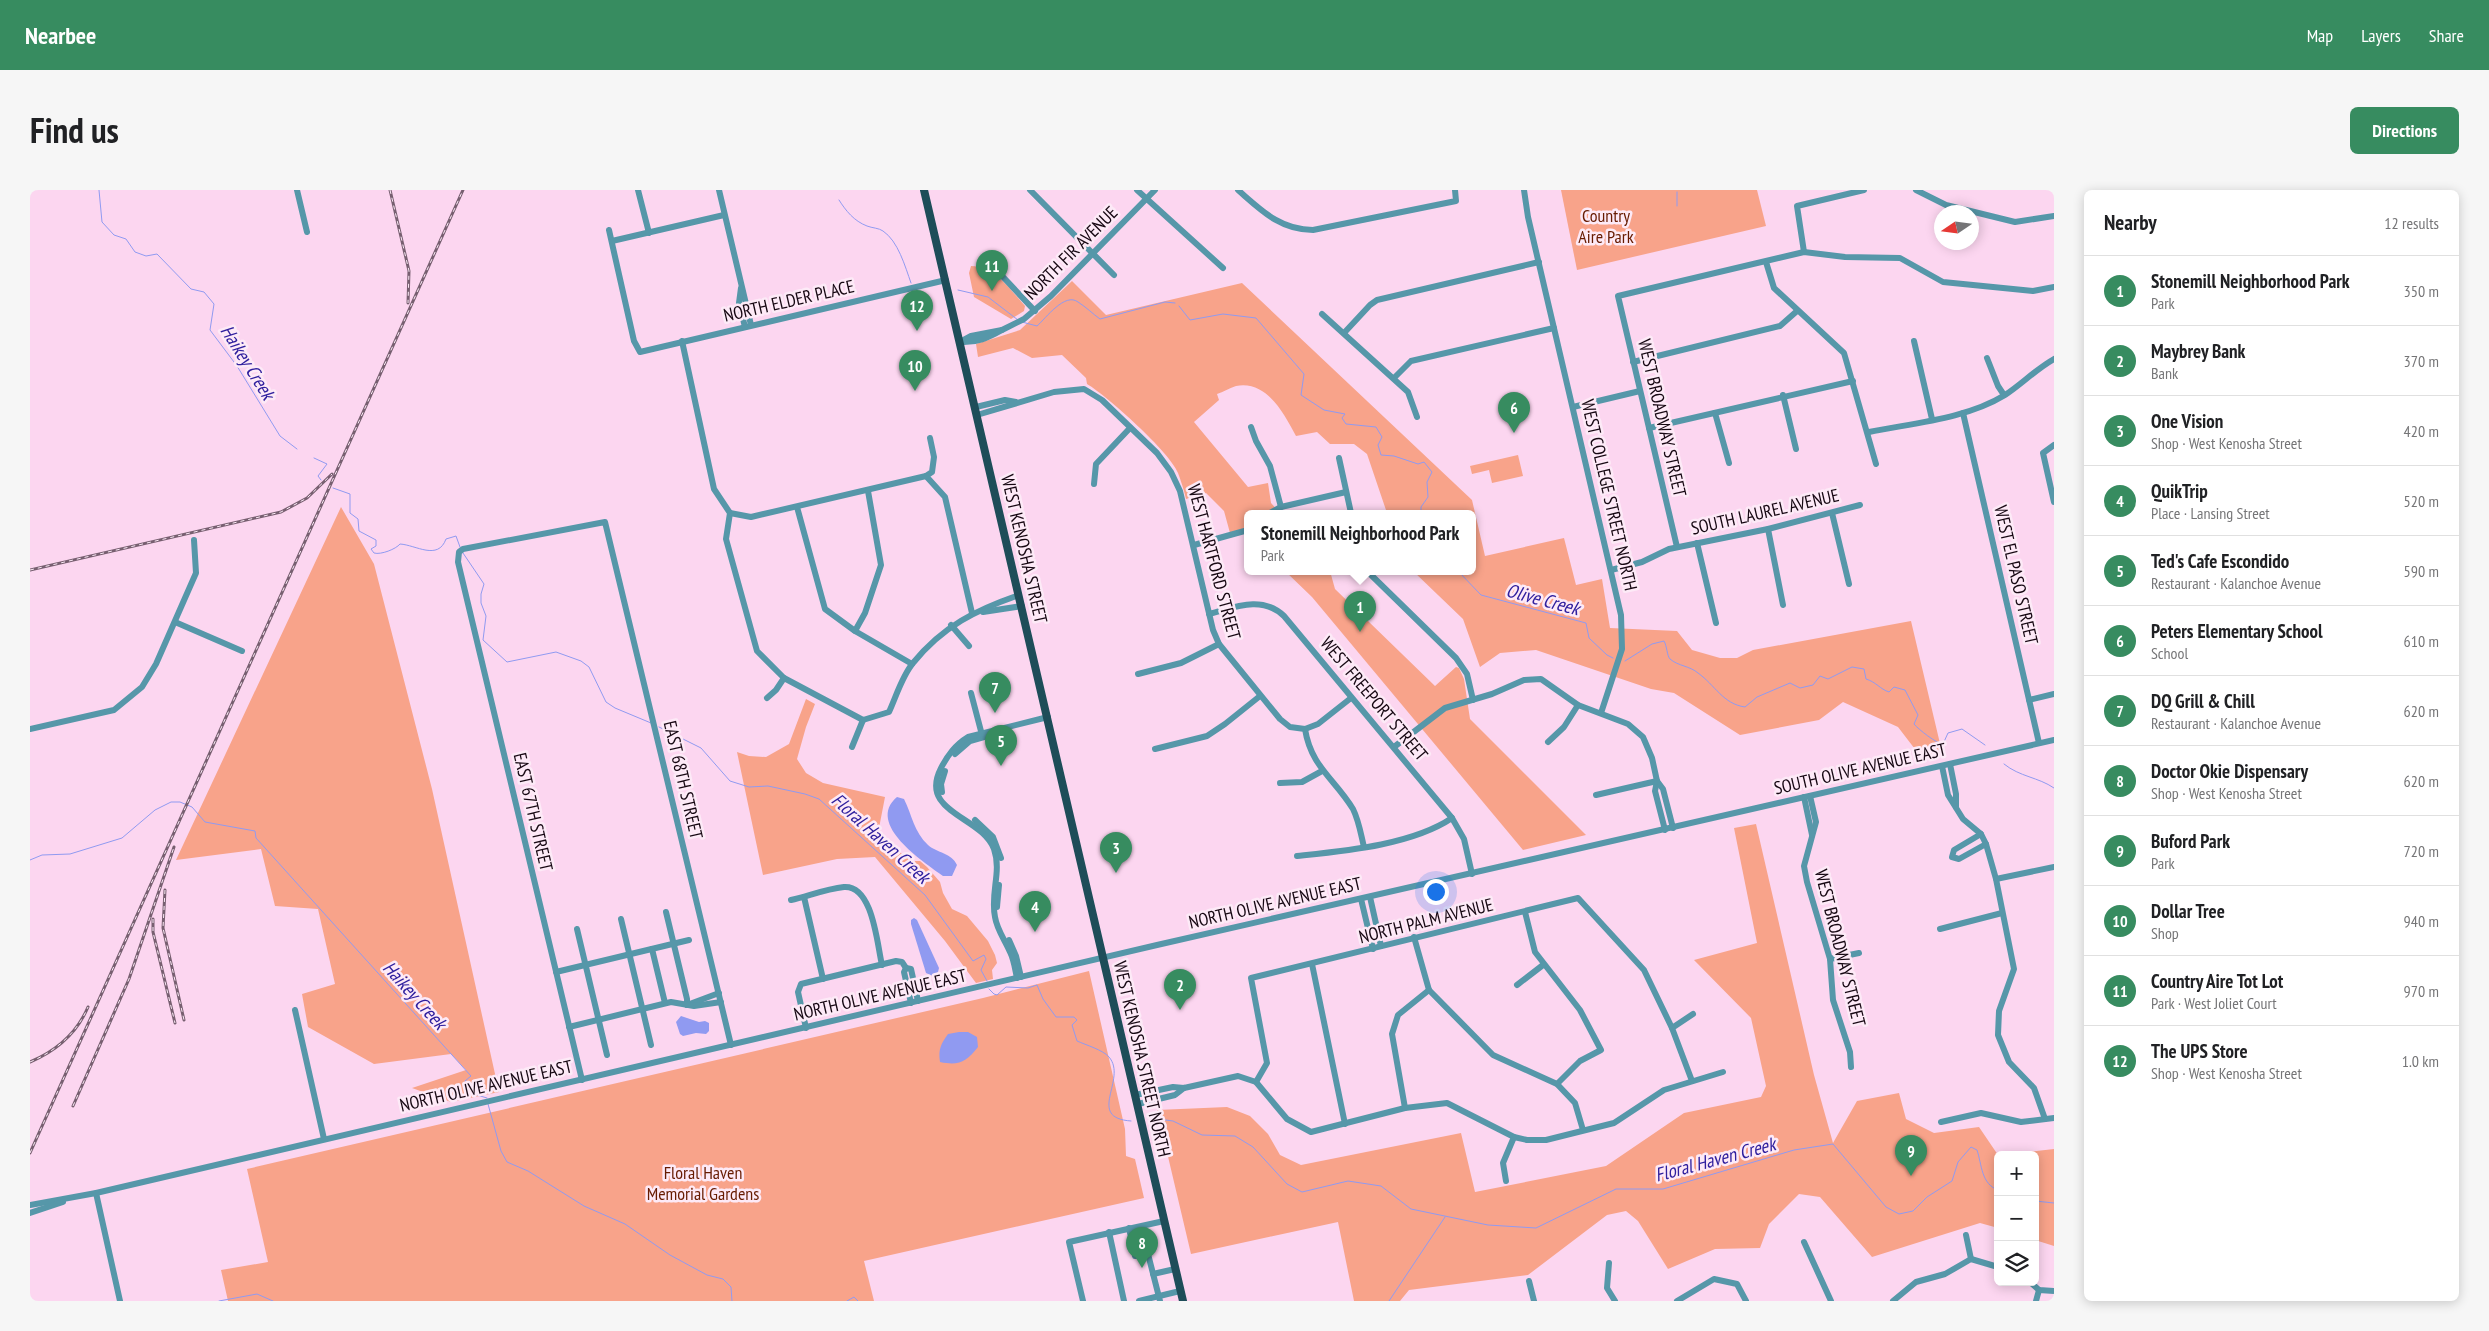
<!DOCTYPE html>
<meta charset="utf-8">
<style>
body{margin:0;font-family:"PT Sans Narrow",sans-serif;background:#f6f6f6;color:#202124}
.controls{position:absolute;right:15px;bottom:15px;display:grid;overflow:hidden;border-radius:8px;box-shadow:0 2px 12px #0003}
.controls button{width:45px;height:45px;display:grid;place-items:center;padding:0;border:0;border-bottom:1px solid #e0e0e0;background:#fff;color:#202124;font:25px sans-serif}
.compass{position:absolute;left:1904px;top:15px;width:45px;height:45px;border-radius:50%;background:#fff;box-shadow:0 2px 12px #0003;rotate:257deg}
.you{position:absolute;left:1405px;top:701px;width:18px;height:18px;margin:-12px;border:4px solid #fff;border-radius:50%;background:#1a73e8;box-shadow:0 0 0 8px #1a73e833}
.badge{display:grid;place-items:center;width:32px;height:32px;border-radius:50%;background:#378c60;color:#fff;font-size:16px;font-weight:700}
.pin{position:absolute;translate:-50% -41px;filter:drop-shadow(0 1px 2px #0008)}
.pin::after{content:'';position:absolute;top:26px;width:18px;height:15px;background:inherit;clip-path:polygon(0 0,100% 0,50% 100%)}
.popup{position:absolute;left:1214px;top:320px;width:232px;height:65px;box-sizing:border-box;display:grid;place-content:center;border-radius:8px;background:#fff;filter:drop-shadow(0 1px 4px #0005);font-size:16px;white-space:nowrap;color:#757577}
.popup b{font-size:19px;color:#202124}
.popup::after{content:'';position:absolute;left:50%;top:100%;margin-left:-10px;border:10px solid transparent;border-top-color:#fff}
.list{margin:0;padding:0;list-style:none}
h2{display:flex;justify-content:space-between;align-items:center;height:65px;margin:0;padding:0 20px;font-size:21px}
h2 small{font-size:16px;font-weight:400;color:#757577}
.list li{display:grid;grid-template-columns:32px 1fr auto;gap:15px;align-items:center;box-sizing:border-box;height:70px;padding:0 20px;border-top:1px solid #e0e0e0}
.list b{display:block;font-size:19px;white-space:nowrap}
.list p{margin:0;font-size:16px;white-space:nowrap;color:#757577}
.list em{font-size:16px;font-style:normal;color:#757577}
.icon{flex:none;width:28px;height:28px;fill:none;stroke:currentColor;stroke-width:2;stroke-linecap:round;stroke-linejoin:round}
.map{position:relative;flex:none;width:2024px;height:1111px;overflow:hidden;border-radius:8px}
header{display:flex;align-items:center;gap:30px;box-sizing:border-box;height:70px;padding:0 25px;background:#378c60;color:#fff}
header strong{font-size:24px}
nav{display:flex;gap:28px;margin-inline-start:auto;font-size:18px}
.intro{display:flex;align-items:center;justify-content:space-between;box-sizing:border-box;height:120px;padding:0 30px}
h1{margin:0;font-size:35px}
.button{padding:12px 22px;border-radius:8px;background:#378c60;color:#fff;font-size:18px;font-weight:700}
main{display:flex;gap:30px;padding:0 30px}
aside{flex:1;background:#fff;border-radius:8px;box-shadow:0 2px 12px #0003}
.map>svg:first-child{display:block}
.green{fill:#f8a38a}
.water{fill:#909af1}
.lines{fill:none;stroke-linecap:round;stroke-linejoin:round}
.stream{stroke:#909af1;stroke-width:1}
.minor{stroke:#5697a9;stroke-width:6}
.major{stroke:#1e4d59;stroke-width:8}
.rail-casing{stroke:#775f70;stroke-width:3}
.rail{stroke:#fdeaf7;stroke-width:1;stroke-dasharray:4;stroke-linecap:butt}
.labels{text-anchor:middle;stroke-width:5;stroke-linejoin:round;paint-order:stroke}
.park-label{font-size:18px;fill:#671b01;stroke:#fdeaf7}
.street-label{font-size:18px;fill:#160712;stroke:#fdeaf7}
.water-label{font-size:19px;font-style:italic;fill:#30209e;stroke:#fdeaf7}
</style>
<header>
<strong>Nearbee</strong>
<nav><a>Map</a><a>Layers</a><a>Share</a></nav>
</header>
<div class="intro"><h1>Find us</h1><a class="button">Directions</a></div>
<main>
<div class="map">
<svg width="2024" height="1111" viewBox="0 0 2024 1111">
<rect width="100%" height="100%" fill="#fcd6f0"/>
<g class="green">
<polygon points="1531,0 1727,0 1736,36 1547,80"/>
<path d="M941,76C965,77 980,99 995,116L994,121L981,129L944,107L939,83Z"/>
<path d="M1042,91L1076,125L1212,93L1442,310L1455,366L1534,348L1546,395L1572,389L1580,438L1647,441L1662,460L1690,468H1707L1723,460L1881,431L1912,562L1891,567L1868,537L1813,512L1789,530L1710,545L1644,503L1621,499L1506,460L1470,463L1450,477L1433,429L1383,381H1442V323H1357L1337,264L1324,254H1300L1287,242L1266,246C1254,224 1237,190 1206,196C1200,198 1193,202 1187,204L1189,210L1164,232L1218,297L1238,293L1241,313L1250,323H1218L1217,345L1215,338L1200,343L1194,321L1176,303L1156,309C1154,300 1151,291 1148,283C1141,263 1076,205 1057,194L1056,188L1032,165L1002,168L983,158L948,167L946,154L990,140Z"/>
<polygon points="1488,265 1493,286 1462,293 1459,280 1442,284 1440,276"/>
<polygon points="311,317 344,374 402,599 469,902 421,912 382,898 436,880 421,864 344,874 278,837 272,804 305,794 288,719 245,716 231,659 146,670"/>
<polygon points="1255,381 1300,381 1305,399 1405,496 1426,477 1429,478 1434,489 1440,529 1556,645 1493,660 1282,407"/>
<polygon points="776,509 785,514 776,537 767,569 776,583 793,593 855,607 849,638 856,651 881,671 890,671 897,677 910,692 913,703 922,719 937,726 958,751 965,765 967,773 962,780 963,789 946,793 915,751 845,667 807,669 733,685 707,562 719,566 736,567 759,554"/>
<polygon points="1726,634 1784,885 1803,953 1827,911 1869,903 1876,929 1904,943 1949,937 1968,965 1968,1038 1950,1033 1842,1067 1790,1007 1769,1004 1739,1034 1730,1058 1685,1059 1638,1079 1608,1031 1596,1021 1577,1025 1498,1085 1379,1100 1370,1111 1324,1111 1308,1032 1161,1064 1127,920 1197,917 1220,926 1238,944 1250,965 1271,975 1431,943 1445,1002 1576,976 1654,923 1731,907 1736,896 1721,828 1664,770 1727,753 1704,638"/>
<polygon points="1059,781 1095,939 1096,966 1105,969 1114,1008 834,1071 844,1111 198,1111 191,1080 238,1072 217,979 953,808"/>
<polygon points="2024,959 2024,1056 2005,1050 2005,965 1969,965"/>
</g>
<g class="water">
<path d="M867,607L874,609C882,625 884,642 898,655C907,663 922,663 927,675L922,686H913C894,672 835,634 867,607Z"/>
<polygon points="884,728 887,730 909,778 908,782 903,786 896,783 881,734 881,730"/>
<polygon points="651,826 669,832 675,831 679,833 679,841 676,844 666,843 653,846 650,844 646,832"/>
<path d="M929,842H938L947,847L948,857C936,872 929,876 910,872C908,859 911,854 918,844Z"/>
</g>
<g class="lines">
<g class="stream">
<polyline points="69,0 72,32 84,45 96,49 105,62 116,66 127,64 161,99 174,102 184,114 180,140 207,176 250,246 267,259"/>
<path d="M809,10C816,21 824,31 837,36C842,38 849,38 853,41C868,51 875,76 881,93"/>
<polyline points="1647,16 1647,2"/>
<polyline points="928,100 958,107 988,130"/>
<polyline points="1149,116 1160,130 1193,124 1226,128 1274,184 1271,205 1294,220 1315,224 1312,228 1316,234 1346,237 1352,247 1348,255 1351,265 1364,266 1388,274 1394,272 1402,282 1397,292 1398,307 1391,317 1391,323"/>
<path d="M992,132L1007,136C1016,128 1035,102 1048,112C1056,117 1063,124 1070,129L1135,112L1145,113"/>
<polyline points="284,268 297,274 288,286 291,290"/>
<path d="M303,298L320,304V323L328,329L329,341L346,350V356L341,359L344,363C351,365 366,359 370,354C386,355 408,371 416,349L426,346L430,357"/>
<polyline points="433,363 454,394 451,404 451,413 456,426 453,450 477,472 526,462 551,471 559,477 576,512 585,518 621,533"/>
<polyline points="1428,381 1451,405 1556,433 1559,448 1577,465 1583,468"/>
<path d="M1595,471L1622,454L1634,451C1637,456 1637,466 1640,469C1648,476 1660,476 1668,483C1685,495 1693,514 1715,517L1727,507L1760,493L1770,498L1783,495L1790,486L1798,489L1822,477L1834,479L1836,489C1846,492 1850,499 1859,502L1864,497L1875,500L1888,525L1884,534C1888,539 1907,554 1913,554L1918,543L1932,539L1955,555"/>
<polyline points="629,537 671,558 700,591 719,597 738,596 775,604 789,609 895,705 943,771 954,765 956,769 951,780 957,791"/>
<path d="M1974,574C1990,587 2008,587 2024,598"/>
<polyline points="0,670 12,665 40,664 92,648 125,620 141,612 150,612 162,617 175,632 225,641 226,648 441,886 435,891 437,902 457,908"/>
<path d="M959,799L964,804L967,805L976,797L998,798L1007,795L1013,809L1026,827H1044L1047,830L1042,835L1047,851C1056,855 1073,860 1079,867C1098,889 1055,928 1101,931"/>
<polyline points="458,914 471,961 477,972 498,981 554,1016 595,1034 640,1065 677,1085 693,1089 701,1097 702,1111"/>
<path d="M1121,928L1143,931L1172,945L1205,946L1223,957L1257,994L1272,1002L1318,991L1351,996L1381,1019L1458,1035L1506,1038L1586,999H1633L1764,960L1803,954L1856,1017L1869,1024L1883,1021L1897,1007L1922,991L1928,972L1941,957L1947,960C1952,975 1951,994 1968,1000"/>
<polyline points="2005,1011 2024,1013"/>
<polyline points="189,1111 227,1104 243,1111"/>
<polyline points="817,1111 824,1107 828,1111"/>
<polyline points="1359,1111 1415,1027"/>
</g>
<g class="minor">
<polyline points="267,0 277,42"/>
<polyline points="608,0 619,43"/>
<polyline points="689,0 721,135"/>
<polyline points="1000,0 1084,85"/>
<polyline points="1107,0 1193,78"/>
<path d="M1208,0C1231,20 1250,40 1283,40L1426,11L1425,0"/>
<polyline points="1494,0 1498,27 1591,425 1592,459 1571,523"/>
<polyline points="1886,0 1916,15 1985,32 2024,26"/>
<polyline points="579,40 604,151 610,162 916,90"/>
<polyline points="582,51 694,25"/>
<polyline points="1774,62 1767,16 1834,0"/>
<polyline points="959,72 1005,121"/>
<polyline points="1736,72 1744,98 1814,163 1846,274"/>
<polyline points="711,98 709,113 715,137"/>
<polyline points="1292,124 1378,202 1387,227"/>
<polyline points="972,140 994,129 1021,106 1125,0"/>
<path d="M972,140C958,148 947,153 930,152L941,146Z"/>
<polyline points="1314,143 1340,115 1347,110 1509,72"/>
<path d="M652,151L684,299L700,323L696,349L727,461L754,488L833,530L859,522C866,507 872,486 883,473C913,436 946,420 989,405"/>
<polyline points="1884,151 1902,229"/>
<polyline points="1957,168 1968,196 1974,205"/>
<polyline points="1603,172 1750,136 1767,121"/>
<polyline points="1364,188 1381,171 1524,138"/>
<polyline points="1753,205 1766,259"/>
<polyline points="946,217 975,210 986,212"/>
<polyline points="1543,217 1610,201"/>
<polyline points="1685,223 1699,273"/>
<polyline points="1933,223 2009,553"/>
<path d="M947,225L1024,202L1054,199L1072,210L1127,263L1141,282L1150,301L1183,440L1189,454L1250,529L1260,537L1275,539C1281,577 1305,589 1323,619C1329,631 1331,645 1334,657"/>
<polyline points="1221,237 1226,251 1240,276 1251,317"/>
<polyline points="1619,238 1823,191"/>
<path d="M1839,242C1883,233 1936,229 1975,205C1992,194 2006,179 2024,169"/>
<polyline points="900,248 904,267 902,282 896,286 915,307 942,423"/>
<polyline points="2024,255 2013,263 2024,312"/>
<polyline points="1309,268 1321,323"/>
<polyline points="1064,294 1066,274 1100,238"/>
<polyline points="767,317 795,419 825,441 882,474"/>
<polyline points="700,323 721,327 896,286"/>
<polyline points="1240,323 1251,317 1316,302"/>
<polyline points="1802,323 1819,394"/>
<polyline points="1738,339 1753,415"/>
<polyline points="1667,353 1686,433"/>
<polyline points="1164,355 1218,340"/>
<polyline points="1647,357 1588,106 1774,62 1815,67 1870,68 1913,92 2003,101 2024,97"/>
<polyline points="1581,380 1612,372 1639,359 1738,339 1830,315"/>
<polyline points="1337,381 1426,468 1437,484 1443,510"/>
<polyline points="953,422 992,416"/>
<path d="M1179,424C1205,417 1232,405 1254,426L1422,628L1434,649L1442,684"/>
<polyline points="145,432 212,461"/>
<polyline points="921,435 939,456"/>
<polyline points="825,441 835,423 851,375 838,301"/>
<polyline points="1108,484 1151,473 1189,454"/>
<polyline points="941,503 952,545"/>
<polyline points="737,508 746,500 754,488"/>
<polyline points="1999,510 2024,504"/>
<polyline points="0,539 84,520 112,497 126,474 166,383 164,350"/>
<polyline points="1275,539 1288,534 1321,508"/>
<polyline points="1518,552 1534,537 1548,515"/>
<polyline points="822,557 833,530"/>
<polyline points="1364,557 1415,518 1462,504 1494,490 1511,489 1548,515 1598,534 1613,547 1622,568 1627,591 1625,601 1635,640"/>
<polyline points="1125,559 1177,546 1195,534 1230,506"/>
<polyline points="925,564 940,551 954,547"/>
<polyline points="1920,574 1926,604 1926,617"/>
<polyline points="1912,576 1918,605 1933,629 1951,644 1956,654 1966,689 1984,779 1969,821 1968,845 1979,872 2004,898 2015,929"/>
<polyline points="1627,591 1633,599 1643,638"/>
<polyline points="1250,593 1272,592 1292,581"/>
<polyline points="912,602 911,594 915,581"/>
<polyline points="1566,605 1627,591"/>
<polyline points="1780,606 1786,632 1774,676 1777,692 1800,769 1803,810 1820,862 1821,877"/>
<polyline points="1774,607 1782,645"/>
<polyline points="945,630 963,647 971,668"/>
<polyline points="1951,644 1924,660 1922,667 1929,669 1956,654"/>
<path d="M1267,666C1314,661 1382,655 1422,628"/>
<polyline points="1966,689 2024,677"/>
<polyline points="774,707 793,789"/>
<polyline points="1340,707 1351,756"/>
<polyline points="1331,709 1343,759"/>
<path d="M761,710C778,706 796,699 814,697C843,695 847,754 852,775"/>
<polyline points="967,717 969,695"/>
<polyline points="636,722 657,809 657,815"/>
<polyline points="1495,722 1505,762 1550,820 1571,860 1550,871 1527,894"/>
<polyline points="591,729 621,855"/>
<polyline points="547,739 577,865"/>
<polyline points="1910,739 1972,723"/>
<polyline points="1384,747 1399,800 1463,865 1527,894 1545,913 1553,940"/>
<polyline points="979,750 986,766 991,787"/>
<polyline points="622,759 635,813"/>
<polyline points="1800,769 1829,763"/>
<polyline points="1282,774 1315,934"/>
<polyline points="526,782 659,750"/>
<path d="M987,788C985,779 984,770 980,762C975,750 967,740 965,727C960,703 972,682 964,659C952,626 888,623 911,578C918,565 925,555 938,547L1018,527"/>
<polyline points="1487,795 1513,775"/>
<polyline points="881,813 874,782 876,778 881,779 888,811"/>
<polyline points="657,815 689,803"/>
<polyline points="265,820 294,949"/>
<polyline points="539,837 641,812 664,816 691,812"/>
<polyline points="776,838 768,802 771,794 866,771 872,772 876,778"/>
<polyline points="1642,838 1663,824"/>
<polyline points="552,890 428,372 429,362 433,359 575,332 701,855"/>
<polyline points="1226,892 1237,873 1221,788 1548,708 1614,780 1642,838 1662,891"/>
<polyline points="1105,905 1143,897 1154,898 1208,886 1226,892 1257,929 1281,942 1375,918 1417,913 1484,947 1497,950 1516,950 1584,933 1634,900 1693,882"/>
<polyline points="1108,914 1145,905 1154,898"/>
<polyline points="1375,918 1362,844 1368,825 1399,800"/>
<polyline points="1911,932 1951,923 1991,932 2024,928"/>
<polyline points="1476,991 1473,973 1484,947"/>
<polyline points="66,1003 90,1111"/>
<polyline points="0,1015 66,1003 1127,755 2024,550"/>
<polyline points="0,1023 33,1012"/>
<polyline points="1099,1038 1105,1066 1118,1064 1130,1111"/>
<polyline points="1079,1042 1094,1111"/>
<polyline points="1936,1045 1941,1069"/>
<polyline points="1774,1052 1801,1111"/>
<polyline points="1579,1073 1577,1098 1585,1111"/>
<polyline points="1123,1084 1145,1079"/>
<polyline points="1499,1091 1504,1111"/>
<polyline points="2000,1092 2009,1100 2024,1101"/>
<polyline points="1053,1111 1039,1052 1134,1031"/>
<polyline points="1109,1111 1150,1101"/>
<polyline points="1647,1111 1684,1089 1707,1094 1716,1111"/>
<polyline points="1863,1111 1886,1092 1915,1084 1941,1069 1968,1077"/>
<polyline points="2006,1111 2009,1100"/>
</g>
<polyline class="major" points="894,0 1153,1111"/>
<g class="rail-casing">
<g id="rail">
<polyline points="360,0 379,81 378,113"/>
<polyline points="0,380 251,322 277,308 302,284"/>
<polyline points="135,700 133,738 154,830"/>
<polyline points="123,729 123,742 145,833"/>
<path d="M0,872C26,861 47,843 58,817"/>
<polyline points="43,916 99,789 144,657"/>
<polyline points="0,963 433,0"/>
</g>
</g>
<use href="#rail" class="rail"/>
</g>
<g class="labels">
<g class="park-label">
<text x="1576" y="32">Country<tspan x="1576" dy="21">Aire Park</tspan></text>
<text x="673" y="989">Floral Haven<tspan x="673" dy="21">Memorial Gardens</tspan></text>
</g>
<g class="street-label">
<text transform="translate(1041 63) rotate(-45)" y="6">NORTH FIR AVENUE</text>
<text transform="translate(759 111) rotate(-13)" y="6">NORTH ELDER PLACE</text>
<text transform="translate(1632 228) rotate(77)" y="6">WEST BROADWAY STREET</text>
<text transform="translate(1579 305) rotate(77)" y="6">WEST COLLEGE STREET NORTH</text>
<text transform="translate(1735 322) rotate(-13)" y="6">SOUTH LAUREL AVENUE</text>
<text transform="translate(994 359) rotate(77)" y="6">WEST KENOSHA STREET</text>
<text transform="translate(1184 372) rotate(75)" y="6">WEST HARTFORD STREET</text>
<text transform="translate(1986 385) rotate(77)" y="6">WEST EL PASO STREET</text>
<text transform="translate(1344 509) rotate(50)" y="6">WEST FREEPORT STREET</text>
<text transform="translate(1830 579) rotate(-13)" y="6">SOUTH OLIVE AVENUE EAST</text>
<text transform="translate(653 590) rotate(77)" y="6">EAST 68TH STREET</text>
<text transform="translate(503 622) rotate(77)" y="6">EAST 67TH STREET</text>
<text transform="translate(1245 713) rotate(-13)" y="6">NORTH OLIVE AVENUE EAST</text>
<text transform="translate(1396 731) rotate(-14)" y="6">NORTH PALM AVENUE</text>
<text transform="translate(1810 758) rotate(76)" y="6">WEST BROADWAY STREET</text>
<text transform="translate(850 805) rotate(-13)" y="6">NORTH OLIVE AVENUE EAST</text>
<text transform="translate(1112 869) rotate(77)" y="6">WEST KENOSHA STREET NORTH</text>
<text transform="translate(456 896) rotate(-13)" y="6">NORTH OLIVE AVENUE EAST</text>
</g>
<g class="water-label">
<text transform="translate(218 172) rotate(58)" y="7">Haikey Creek</text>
<text transform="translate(1513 409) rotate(15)" y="7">Olive Creek</text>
<text transform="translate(851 648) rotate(42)" y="7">Floral Haven Creek</text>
<text transform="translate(385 805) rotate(48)" y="7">Haikey Creek</text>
<text transform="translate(1685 969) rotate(-15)" y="7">Floral Haven Creek</text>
</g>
</g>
</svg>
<div class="controls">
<button>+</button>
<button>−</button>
<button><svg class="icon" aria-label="layers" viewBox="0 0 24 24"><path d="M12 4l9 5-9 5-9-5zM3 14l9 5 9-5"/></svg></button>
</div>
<svg class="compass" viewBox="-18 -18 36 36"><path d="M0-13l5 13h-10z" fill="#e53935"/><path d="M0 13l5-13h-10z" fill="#757577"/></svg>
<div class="you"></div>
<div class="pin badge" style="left:1330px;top:442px">1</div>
<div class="popup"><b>Stonemill Neighborhood Park</b>Park</div>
<div class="pin badge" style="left:1150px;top:820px">2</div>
<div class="pin badge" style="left:1086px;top:683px">3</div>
<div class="pin badge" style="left:1005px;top:742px">4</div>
<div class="pin badge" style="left:971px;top:576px">5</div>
<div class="pin badge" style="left:1484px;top:243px">6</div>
<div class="pin badge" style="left:965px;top:523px">7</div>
<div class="pin badge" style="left:1112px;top:1078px">8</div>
<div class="pin badge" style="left:1881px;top:986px">9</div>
<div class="pin badge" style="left:885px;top:201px">10</div>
<div class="pin badge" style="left:962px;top:101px">11</div>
<div class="pin badge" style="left:887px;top:141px">12</div>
</div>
<aside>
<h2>Nearby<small>12 results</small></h2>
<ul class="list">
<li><span class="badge">1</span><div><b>Stonemill Neighborhood Park</b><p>Park</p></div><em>350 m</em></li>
<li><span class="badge">2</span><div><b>Maybrey Bank</b><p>Bank</p></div><em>370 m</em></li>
<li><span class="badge">3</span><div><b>One Vision</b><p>Shop · West Kenosha Street</p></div><em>420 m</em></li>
<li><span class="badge">4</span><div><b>QuikTrip</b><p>Place · Lansing Street</p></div><em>520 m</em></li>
<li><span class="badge">5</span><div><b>Ted's Cafe Escondido</b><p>Restaurant · Kalanchoe Avenue</p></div><em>590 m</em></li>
<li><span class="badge">6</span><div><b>Peters Elementary School</b><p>School</p></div><em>610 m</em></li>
<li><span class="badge">7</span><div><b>DQ Grill &amp; Chill</b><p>Restaurant · Kalanchoe Avenue</p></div><em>620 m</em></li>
<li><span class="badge">8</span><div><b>Doctor Okie Dispensary</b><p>Shop · West Kenosha Street</p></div><em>620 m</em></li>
<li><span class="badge">9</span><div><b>Buford Park</b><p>Park</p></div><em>720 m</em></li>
<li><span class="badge">10</span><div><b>Dollar Tree</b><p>Shop</p></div><em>940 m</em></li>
<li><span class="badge">11</span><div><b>Country Aire Tot Lot</b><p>Park · West Joliet Court</p></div><em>970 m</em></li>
<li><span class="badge">12</span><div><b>The UPS Store</b><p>Shop · West Kenosha Street</p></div><em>1.0 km</em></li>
</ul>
</aside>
</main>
